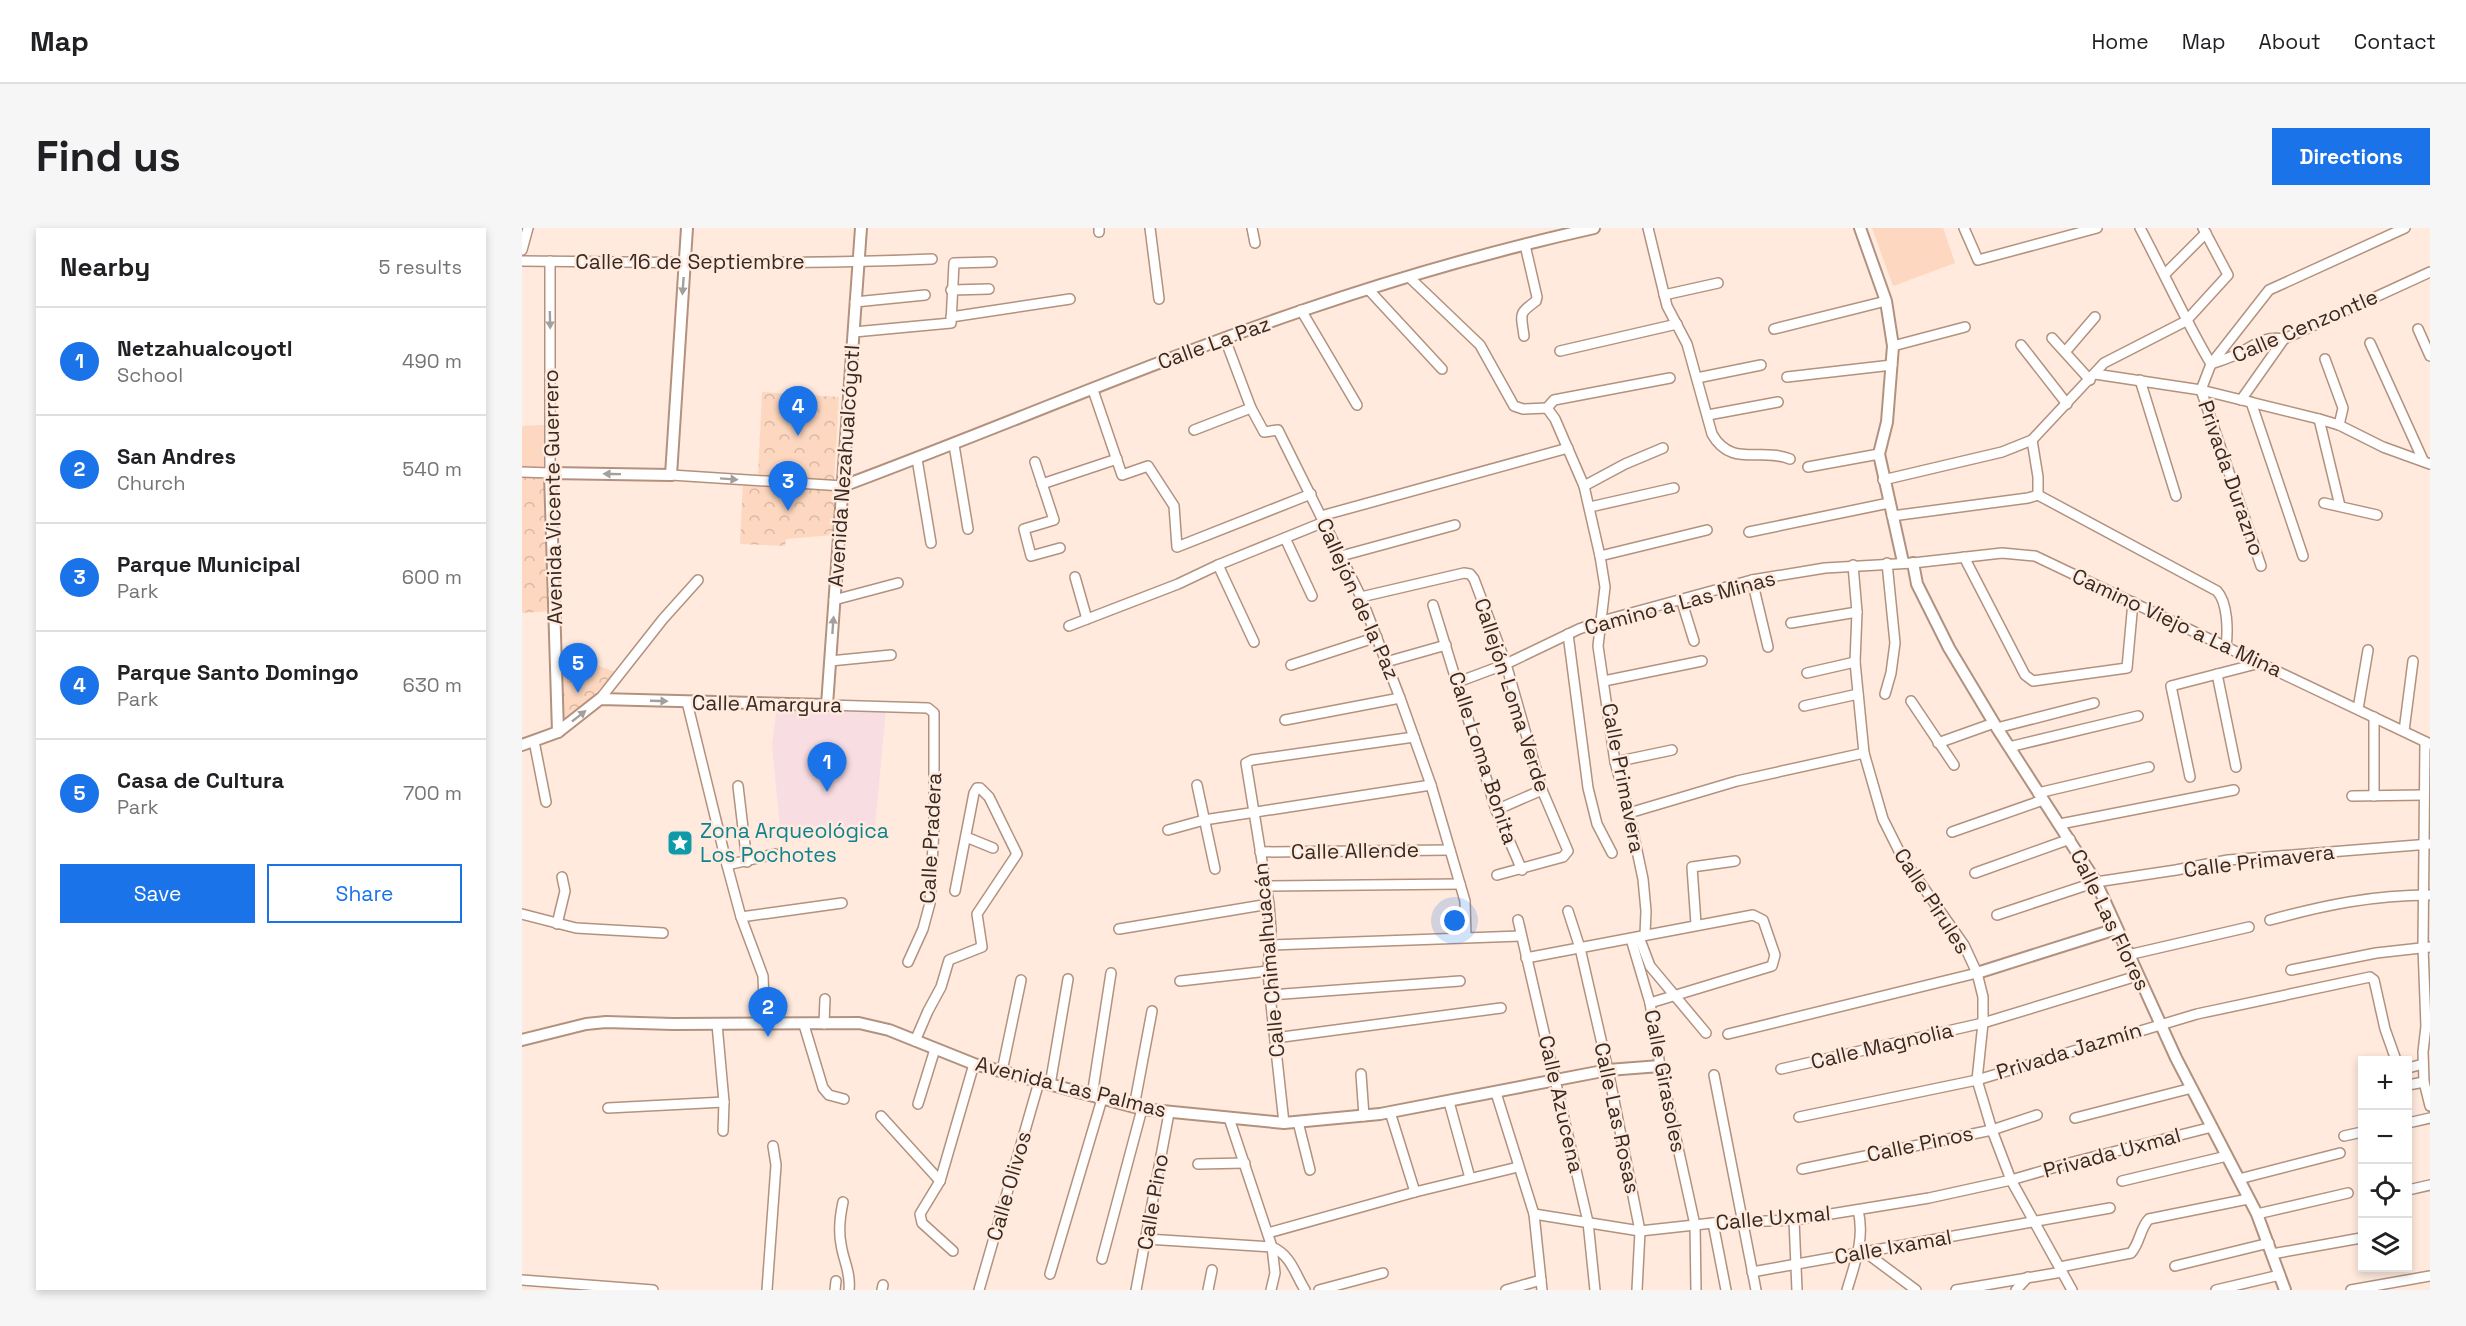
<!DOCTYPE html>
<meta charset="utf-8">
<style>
body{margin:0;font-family:"Space Grotesk",sans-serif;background:#f6f6f6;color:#202124}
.controls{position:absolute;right:18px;bottom:18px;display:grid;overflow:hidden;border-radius:0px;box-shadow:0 3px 9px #0003}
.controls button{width:54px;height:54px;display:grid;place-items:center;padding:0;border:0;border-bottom:2px solid #e0e0e0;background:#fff;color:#202124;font:30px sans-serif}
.you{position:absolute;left:933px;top:693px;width:21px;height:21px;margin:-15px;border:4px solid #fff;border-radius:50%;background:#1a73e8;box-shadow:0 0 0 9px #1a73e833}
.badge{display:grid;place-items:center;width:39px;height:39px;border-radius:50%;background:#1a73e8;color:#fff;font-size:20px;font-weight:700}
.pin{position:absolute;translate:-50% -50px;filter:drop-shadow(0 2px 3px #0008)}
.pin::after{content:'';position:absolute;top:32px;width:21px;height:18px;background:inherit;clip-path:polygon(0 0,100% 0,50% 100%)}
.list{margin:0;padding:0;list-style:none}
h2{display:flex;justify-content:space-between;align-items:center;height:78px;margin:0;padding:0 24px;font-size:26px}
h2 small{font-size:20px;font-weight:400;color:#757577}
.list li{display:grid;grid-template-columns:39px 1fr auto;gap:18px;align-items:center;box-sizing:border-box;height:108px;padding:0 24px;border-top:2px solid #e0e0e0}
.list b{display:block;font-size:22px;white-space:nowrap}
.list p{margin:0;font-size:20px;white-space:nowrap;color:#757577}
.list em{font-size:20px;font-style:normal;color:#757577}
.actions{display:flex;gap:12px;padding:18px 24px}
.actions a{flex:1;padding:14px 0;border:2px solid #1a73e8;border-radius:0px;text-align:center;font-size:21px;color:#1a73e8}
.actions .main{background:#1a73e8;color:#fff}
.icon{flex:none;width:33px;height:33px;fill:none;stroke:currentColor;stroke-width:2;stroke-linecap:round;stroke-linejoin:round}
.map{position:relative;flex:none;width:1908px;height:1062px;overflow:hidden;border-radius:0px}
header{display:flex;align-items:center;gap:36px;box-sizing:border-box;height:84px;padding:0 30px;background:#fff;border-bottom:2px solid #e0e0e0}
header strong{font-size:28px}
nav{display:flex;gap:33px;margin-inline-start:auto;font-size:21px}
.intro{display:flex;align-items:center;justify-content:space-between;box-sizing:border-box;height:144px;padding:0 36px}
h1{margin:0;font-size:42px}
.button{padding:15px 27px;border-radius:0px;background:#1a73e8;color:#fff;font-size:21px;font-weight:700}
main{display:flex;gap:36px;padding:0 36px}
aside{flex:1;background:#fff;border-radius:0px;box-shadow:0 3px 9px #0003}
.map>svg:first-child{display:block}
.education{fill:#f8dde2}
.green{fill:#fdd7bf}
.park{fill:url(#park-crowns)}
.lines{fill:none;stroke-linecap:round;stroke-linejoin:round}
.minor-casing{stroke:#b2927f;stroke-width:12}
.major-casing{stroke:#b2927f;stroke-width:14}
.minor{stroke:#fff;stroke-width:9}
.major{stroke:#fff;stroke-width:10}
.oneway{fill:#a59f9c}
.labels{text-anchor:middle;stroke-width:5;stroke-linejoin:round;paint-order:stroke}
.street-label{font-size:21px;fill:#372a22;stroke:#ffeadd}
.culture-label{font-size:21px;fill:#0d838f;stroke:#ffeadd;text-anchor:start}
</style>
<header>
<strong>Map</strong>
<nav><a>Home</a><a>Map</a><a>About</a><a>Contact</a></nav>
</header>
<div class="intro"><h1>Find us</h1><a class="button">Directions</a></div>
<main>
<aside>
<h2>Nearby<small>5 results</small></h2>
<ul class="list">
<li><span class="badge">1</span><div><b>Netzahualcoyotl</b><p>School</p></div><em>490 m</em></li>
<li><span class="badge">2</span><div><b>San Andres</b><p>Church</p></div><em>540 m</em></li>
<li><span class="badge">3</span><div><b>Parque Municipal</b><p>Park</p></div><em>600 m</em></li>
<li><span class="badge">4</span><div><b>Parque Santo Domingo</b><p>Park</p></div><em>630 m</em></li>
<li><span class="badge">5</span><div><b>Casa de Cultura</b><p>Park</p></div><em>700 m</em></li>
</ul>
<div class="actions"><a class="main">Save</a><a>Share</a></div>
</aside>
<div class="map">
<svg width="1908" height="1062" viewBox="0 0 1908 1062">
<defs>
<pattern id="park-crowns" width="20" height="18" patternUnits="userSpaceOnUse" patternTransform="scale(1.5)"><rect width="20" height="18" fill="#fdd7bf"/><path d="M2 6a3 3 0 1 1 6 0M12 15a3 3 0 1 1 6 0" fill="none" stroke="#d9b9a4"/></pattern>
</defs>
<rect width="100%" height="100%" fill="#ffeadd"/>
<polygon class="education" points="255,478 364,480 352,611 259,610 250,517"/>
<g class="green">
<polygon points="1350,0 1421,0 1433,35 1371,58"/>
<polygon points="22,197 23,240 0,240 0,198"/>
</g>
<g class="park">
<polygon points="240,164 317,169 312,253 236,248"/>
<polygon points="0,247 26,248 28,383 0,385"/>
<polygon points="221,254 314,260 311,307 264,311 263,318 218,316"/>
<polygon points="37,424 94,444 54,486 39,495"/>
</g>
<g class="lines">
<g class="minor-casing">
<g id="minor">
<polyline points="577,0 577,4"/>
<polyline points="628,0 637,71"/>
<polyline points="730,0 733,15"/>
<path d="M1126,0L1145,78L1165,116L1190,206C1209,240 1239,219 1268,231"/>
<polyline points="1442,0 1456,32 1575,0"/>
<path d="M1618,0C1642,45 1663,92 1689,136C1697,133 1705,131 1713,127C1731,119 1741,107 1762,111L1908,44"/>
<polyline points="0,22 6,0"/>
<path d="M0,33C137,34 273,37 410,31"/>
<polyline points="1643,46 1684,5"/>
<polyline points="887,49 958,117 992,178 1001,181 1025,180 1033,191 1062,258 1078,328 1083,359 1076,418 1093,534 1107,585 1121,651 1124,683 1123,707"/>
<polyline points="846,61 920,141"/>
<polyline points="429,62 467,61"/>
<polyline points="1142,67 1196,55"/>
<polyline points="333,74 403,67"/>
<polyline points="779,82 835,177"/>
<polyline points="429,89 548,71"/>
<polyline points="1252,101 1364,73"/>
<polyline points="1896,101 1908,128"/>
<polyline points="332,104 429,95 432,35 470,34"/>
<path d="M1002,108C999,85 996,86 1014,73L1015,69L1003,17"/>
<polyline points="1530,110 1568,152"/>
<polyline points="703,111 729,180 742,204 756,202 839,369 878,470 909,557 943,673 944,709"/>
<polyline points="1848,115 1901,232"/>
<polyline points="1499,117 1545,176"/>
<polyline points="1371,118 1443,99"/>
<polyline points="1038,123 1155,96"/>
<polyline points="1543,124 1573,89"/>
<polyline points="1803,131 1821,180 1817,197"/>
<polyline points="1573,146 1679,162 1797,191 1817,197 1861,219 1908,236"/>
<polyline points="1265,149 1370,137"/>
<polyline points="1175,150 1239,137"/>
<polyline points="1618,152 1654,268"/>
<polyline points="571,162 600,247 626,238 652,278 655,319 789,266"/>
<polyline points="1679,162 1689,136 1747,62 1883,0"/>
<polyline points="1679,162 1739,338"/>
<polyline points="1719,172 1762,111"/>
<polyline points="1729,174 1781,328"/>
<polyline points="1025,180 1032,172 1148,150"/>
<polyline points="1186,187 1256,174"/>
<polyline points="1797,191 1818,278"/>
<polyline points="672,202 729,180"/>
<polyline points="1510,212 1516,249 1516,267"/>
<polyline points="432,217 446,301"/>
<polyline points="395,231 409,315"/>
<polyline points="513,234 532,292 502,301 509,328 538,320"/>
<polyline points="1286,239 1357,226"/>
<polyline points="0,244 28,245 28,33"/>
<polyline points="149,247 321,258"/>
<polyline points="1361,252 1480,224 1510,212 1582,135 1664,93 1706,47 1681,0"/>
<polyline points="520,256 595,231"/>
<polyline points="1062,258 1103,236 1141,220"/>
<path d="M1516,267L1695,363C1706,375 1706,403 1704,419"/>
<polyline points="1802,275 1855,287"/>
<polyline points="1068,279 1152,260"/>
<polyline points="799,288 1046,220"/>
<polyline points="1370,288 1506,270 1516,267"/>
<polyline points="1227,304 1367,275"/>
<polyline points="763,310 790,368"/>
<polyline points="819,328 933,297"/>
<polyline points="1078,328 1185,302"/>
<polyline points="1442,329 1503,447 1511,453 1605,440 1611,374"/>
<polyline points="696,337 732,414"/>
<polyline points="1331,337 1335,384 1333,434 1342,525 1361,591 1380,629 1442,717 1455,745 1461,769 1461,795 1455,852 1470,902 1489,952 1550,1062"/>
<polyline points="553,349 565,391"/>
<polyline points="1230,352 1246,419"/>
<polyline points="839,369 942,345 948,346 952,351 984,436 1020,562 1046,623 1041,629 975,647"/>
<polyline points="1159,371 1172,413"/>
<polyline points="312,372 376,355"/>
<polyline points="911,377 974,582 1000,642"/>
<polyline points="1269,395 1335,384"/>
<polyline points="547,398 656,356 696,337 802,294"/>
<polyline points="1046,406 1066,560 1075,596 1090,625"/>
<polyline points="308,433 369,427"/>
<polyline points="864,434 924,417"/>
<polyline points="769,437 855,409"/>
<polyline points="1285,445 1333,434"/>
<polyline points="1695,446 1714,539"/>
<polyline points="1082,453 1180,433"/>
<polyline points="936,454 984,436 1057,401 1080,393 1230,352 1303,340 1391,335 1480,325 1513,328 1908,516"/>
<polyline points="1363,466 1369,445 1373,415 1365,335"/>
<polyline points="78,471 141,391 176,352"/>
<polyline points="1389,473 1432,537"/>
<polyline points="165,474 205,637 219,689 241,748 243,797"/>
<polyline points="305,477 406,480 412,485 412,599 408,675 401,701 386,734"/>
<polyline points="1282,478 1336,466"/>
<polyline points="1836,481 1846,422"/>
<polyline points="1852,489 1852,568"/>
<polyline points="763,492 878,470"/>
<polyline points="1475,500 1572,475"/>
<polyline points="1882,503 1891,433"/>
<polyline points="12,513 24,574"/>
<polyline points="1903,514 1901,719 1904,798 1901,824 1902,854 1908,878"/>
<polyline points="1416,515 1472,495"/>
<polyline points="1487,519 1616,488"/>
<polyline points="1093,534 1150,522"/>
<polyline points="1668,549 1649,458 1738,435"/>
<polyline points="675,557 693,641"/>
<polyline points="216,558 225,634"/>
<polyline points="1516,565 1627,539"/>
<polyline points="1830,568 1902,567"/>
<polyline points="974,582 1020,562"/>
<polyline points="1107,585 1215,553 1342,525"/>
<polyline points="1538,596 1712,562"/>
<polyline points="646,602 682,592 909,557"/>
<polyline points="1430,604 1521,572"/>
<polyline points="444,609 471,620"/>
<polyline points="738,624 928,622"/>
<polyline points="205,637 253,626"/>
<polyline points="1453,645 1548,611"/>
<polyline points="745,658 938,656"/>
<polyline points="1046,683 1058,720 1086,842 1118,1003 1115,1062"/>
<polyline points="0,686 54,700 141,705"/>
<polyline points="1475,687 1574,654 1654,642 1706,632 1908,616"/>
<polyline points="219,689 320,675"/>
<polyline points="996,692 1066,994 1073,1062"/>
<path d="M1748,692C1803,677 1851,667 1908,667"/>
<polyline points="35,696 43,663 40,649"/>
<polyline points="1174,696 1170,639 1213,633"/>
<polyline points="597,701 747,676"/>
<polyline points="1117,709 1128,738 1184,805"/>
<polyline points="1109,711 1128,775 1138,838 1173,997 1174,1062"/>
<polyline points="749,717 999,708"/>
<polyline points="1606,727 1727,699"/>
<polyline points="1004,730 1231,687 1241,692 1253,727 1250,738 1128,775"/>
<polyline points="1769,742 1854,725 1908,719"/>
<polyline points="658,753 746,743"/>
<polyline points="748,767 938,753"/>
<polyline points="195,796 202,874 201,903"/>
<polyline points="302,796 303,771"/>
<polyline points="282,797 301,860 307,867 322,871"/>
<polyline points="1206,806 1455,745"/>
<polyline points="753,810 979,780"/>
<polyline points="393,813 406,783 419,759 427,732 460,719 455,686 495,626 467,569 458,560 455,560 452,565 433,663"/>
<polyline points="1886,840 1901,836"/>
<polyline points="1259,841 1461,795 1615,748"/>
<polyline points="480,843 499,752"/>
<polyline points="839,846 842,888"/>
<polyline points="1192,847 1234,1062"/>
<polyline points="528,857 546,751"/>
<polyline points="1886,857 1902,854"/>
<polyline points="974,865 1012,986 1020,1062"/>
<polyline points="570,868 589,745"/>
<polyline points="927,874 948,950"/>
<polyline points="396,876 413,821"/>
<polyline points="612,879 630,783"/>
<polyline points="86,880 202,874"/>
<polyline points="868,884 893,964"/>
<polyline points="359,888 418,953"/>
<polyline points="1277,889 1455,852 1675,786 1848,749 1852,752 1863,801 1874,832"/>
<polyline points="707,890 750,1019 753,1045 749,1062"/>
<polyline points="1553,890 1670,860"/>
<polyline points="776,894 788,942"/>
<polyline points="762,895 748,767 746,743 749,702 747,676 724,535 730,532 892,509"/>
<polyline points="1886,895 1908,890"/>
<polyline points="1822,908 1840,904"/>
<polyline points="676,936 723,935"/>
<polyline points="1280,941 1470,902 1515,887"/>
<polyline points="1717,951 1818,925"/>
<polyline points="1600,953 1705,928"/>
<polyline points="1886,962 1908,957"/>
<path d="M321,974C318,988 316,1001 319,1016C321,1032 329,1044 327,1062"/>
<polyline points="1012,986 1118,1003 1191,995 1272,992 1407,970 1489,952 1551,934 1690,899"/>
<polyline points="1735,986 1826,965"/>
<polyline points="1272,992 1275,1062"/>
<polyline points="1191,995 1204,1062"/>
<polyline points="746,1005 893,964 996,939"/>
<path d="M625,1011L750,1019C769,1027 773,1046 783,1062"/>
<polyline points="431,1023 400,995 398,986 418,953 452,836"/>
<polyline points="1343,1024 1394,1062"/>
<polyline points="1750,1026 1839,1010"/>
<polyline points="580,1031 620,881"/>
<polyline points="1653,1038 1747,1015"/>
<path d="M1538,1039L1609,1025C1618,1015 1618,1000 1627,991L1726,971"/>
<polyline points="1230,1044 1588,980"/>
<polyline points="528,1046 580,871"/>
<polyline points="0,1052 131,1062"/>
<polyline points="245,1062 254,937 251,918"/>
<polyline points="313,1062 314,1053"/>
<polyline points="360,1062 361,1057"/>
<polyline points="457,1062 517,854"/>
<polyline points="614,1062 647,885"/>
<polyline points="686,1062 690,1042"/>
<polyline points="797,1062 861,1045"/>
<polyline points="984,1062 1019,1052"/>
<path d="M1325,1062C1333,1035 1343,1010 1336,982"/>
<polyline points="1434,1062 1540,1044"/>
<polyline points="1494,1062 1506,1049"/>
<polyline points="1694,1062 1758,1047"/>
<polyline points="1829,1062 1908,1048"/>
</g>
</g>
<g class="major-casing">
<g id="major">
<polyline points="1338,0 1364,73 1371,118 1365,194 1357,226 1381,334"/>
<path d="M321,258C474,201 624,136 779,83C875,50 974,22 1072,0"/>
<polyline points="1391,335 1395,356 1427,420 1475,500 1574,654 1654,830 1735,986 1763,1062"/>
<polyline points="36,504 28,245 149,247 165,0"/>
<polyline points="0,517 36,504 78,471 305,477 339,0"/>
<polyline points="1455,745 1594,701"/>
<polyline points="0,812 64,796 84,794 151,796 337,795 367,802 452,836 620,881 762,895 858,886 1086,842 1138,838"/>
</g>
</g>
<use href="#minor" class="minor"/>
<use href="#major" class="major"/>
</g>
<defs><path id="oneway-solid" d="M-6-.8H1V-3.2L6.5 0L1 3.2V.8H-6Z" transform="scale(1.5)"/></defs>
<g class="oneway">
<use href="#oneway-solid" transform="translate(161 58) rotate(94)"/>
<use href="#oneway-solid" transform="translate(28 92) rotate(89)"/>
<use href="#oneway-solid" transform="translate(90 246) rotate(-179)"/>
<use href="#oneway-solid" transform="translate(207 251) rotate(4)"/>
<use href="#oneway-solid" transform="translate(311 397) rotate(-86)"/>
<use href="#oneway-solid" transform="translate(137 473) rotate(2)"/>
<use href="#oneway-solid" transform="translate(57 488) rotate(-38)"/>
</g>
<defs>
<g id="sight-square" transform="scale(1.35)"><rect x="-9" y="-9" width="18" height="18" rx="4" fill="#0f9aa8" stroke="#ffeadd"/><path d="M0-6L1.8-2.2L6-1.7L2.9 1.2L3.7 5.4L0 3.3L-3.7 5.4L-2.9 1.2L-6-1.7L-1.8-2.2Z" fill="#fff"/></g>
</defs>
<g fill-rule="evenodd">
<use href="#sight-square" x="158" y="615"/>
</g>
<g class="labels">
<g class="street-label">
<text x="168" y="41">Calle 16 de Septiembre</text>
<text transform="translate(1783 98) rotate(-23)" y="7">Calle Cenzontle</text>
<text transform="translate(692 115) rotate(-20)" y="7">Calle La Paz</text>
<text transform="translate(322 238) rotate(-86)" y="7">Avenida Nezahualcóyotl</text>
<text transform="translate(1709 250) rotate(71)" y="7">Privada Durazno</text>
<text transform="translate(31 269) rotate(-91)" y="7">Avenida Vicente Guerrero</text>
<text transform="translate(836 371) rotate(66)" y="7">Callejón de la Paz</text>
<text transform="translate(1158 375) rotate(-15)" y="7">Camino a Las Minas</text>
<text transform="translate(1655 395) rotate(25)" y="7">Camino Viejo a La Mina</text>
<text transform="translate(990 467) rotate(72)" y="7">Callejón Loma Verde</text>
<text transform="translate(245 476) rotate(1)" y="7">Calle Amargura</text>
<text transform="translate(961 530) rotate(72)" y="7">Calle Loma Bonita</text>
<text transform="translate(1101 550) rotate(79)" y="7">Calle Primavera</text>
<text transform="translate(409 610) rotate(-87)" y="7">Calle Pradera</text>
<text transform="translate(833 623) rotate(-1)" y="7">Calle Allende</text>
<text transform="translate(1737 633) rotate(-7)" y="7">Calle Primavera</text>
<text transform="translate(1410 673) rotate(57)" y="7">Calle Pirules</text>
<text transform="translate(1588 692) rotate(64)" y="7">Calle Las Flores</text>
<text transform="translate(747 732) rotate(-95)" y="7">Calle Chimalhuacán</text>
<text transform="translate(1360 818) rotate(-13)" y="7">Calle Magnolia</text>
<text transform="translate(1547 823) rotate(-17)" y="7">Privada Jazmín</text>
<text transform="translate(1143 853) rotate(79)" y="7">Calle Girasoles</text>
<text transform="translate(549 859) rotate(14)" y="7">Avenida Las Palmas</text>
<text transform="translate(1039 876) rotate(77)" y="7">Calle Azucena</text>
<text transform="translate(1095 890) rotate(78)" y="7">Calle Las Rosas</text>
<text transform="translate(1398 916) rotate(-12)" y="7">Calle Pinos</text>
<text transform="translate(1590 925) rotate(-15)" y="7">Privada Uxmal</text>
<text transform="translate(487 958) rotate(-74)" y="7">Calle Olivos</text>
<text transform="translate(631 974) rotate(-80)" y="7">Calle Pino</text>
<text transform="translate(1251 990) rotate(-5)" y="7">Calle Uxmal</text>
<text transform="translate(1371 1019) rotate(-10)" y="7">Calle Ixamal</text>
</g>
<g class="culture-label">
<text x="178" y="610">Zona Arqueológica<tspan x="178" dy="24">Los Pochotes</tspan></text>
</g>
</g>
</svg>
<div class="controls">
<button>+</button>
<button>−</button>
<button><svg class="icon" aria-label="locate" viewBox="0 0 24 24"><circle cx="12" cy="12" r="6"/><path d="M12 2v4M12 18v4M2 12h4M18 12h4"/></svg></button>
<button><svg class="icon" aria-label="layers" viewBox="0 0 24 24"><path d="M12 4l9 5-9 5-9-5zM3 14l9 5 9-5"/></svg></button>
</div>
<div class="you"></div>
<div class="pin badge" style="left:305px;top:564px">1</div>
<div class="pin badge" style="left:246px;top:809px">2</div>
<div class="pin badge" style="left:266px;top:283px">3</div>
<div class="pin badge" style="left:276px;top:208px">4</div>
<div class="pin badge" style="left:56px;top:465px">5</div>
</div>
</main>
